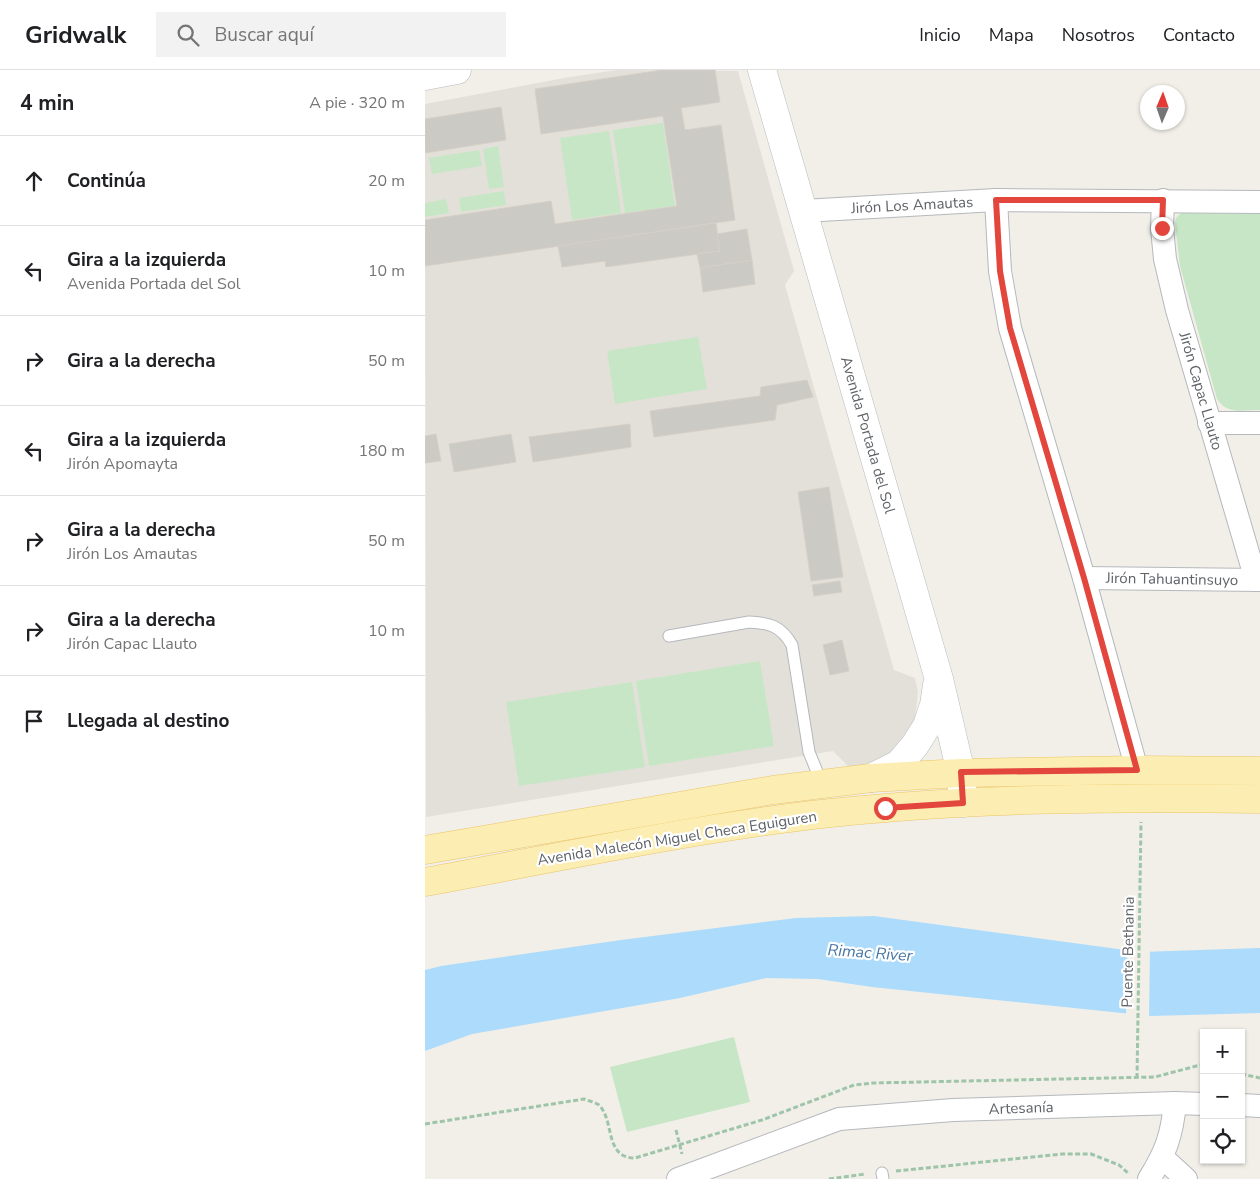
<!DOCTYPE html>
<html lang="es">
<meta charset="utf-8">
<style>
body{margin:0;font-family:"Nunito Sans",sans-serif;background:#f2f2f2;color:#202124}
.controls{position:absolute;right:15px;bottom:15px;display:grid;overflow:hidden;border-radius:0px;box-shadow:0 1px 4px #0004}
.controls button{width:45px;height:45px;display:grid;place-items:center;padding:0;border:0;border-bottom:1px solid #e0e0e0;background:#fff;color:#202124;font:25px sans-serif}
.compass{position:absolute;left:715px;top:15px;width:45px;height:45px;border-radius:50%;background:#fff;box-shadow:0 1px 4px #0004;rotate:2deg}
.stop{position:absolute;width:15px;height:15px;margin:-11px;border:4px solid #e2463c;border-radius:50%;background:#fff}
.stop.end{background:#e2463c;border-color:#fff;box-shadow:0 1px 5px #0008}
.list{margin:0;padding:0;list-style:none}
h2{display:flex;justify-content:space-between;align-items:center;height:65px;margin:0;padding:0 20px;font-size:21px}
h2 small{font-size:16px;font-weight:400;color:#757577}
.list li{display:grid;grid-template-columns:32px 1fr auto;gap:15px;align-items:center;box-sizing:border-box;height:90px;padding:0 20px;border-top:1px solid #e0e0e0}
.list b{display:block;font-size:19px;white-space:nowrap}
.list p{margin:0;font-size:16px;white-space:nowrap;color:#757577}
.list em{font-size:16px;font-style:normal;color:#757577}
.icon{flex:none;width:28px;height:28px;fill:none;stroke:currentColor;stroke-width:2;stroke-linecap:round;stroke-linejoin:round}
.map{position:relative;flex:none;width:835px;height:1109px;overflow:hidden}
header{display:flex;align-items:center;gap:30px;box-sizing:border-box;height:70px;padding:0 25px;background:#fff;border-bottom:1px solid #e0e0e0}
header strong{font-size:24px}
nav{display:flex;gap:28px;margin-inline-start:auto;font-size:18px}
.search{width:350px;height:45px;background:#f2f2f2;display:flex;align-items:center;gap:12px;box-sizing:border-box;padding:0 18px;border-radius:0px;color:#757577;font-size:19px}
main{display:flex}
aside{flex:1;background:#fff}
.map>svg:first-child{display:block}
.education{fill:#e3e0d9}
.green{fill:#c7e6c6}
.water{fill:#addbfb}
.pier{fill:#f1efe8}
.building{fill:#cccac5;stroke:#d5d0c7}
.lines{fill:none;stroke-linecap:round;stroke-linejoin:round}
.lane-casing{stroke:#b5b8bc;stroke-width:13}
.street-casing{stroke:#b5b8bc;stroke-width:24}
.secondary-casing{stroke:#b6babf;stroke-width:29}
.primary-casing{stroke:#ecc466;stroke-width:29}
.path{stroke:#9ec5a9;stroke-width:3;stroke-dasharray:5 2.5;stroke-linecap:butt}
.lane{stroke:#fff;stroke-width:11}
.street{stroke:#fff;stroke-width:22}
.secondary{stroke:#fff;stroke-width:28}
.primary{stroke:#fceeb2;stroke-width:28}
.route{stroke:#e2463c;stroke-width:6}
.labels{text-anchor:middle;stroke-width:4.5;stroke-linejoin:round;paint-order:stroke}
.street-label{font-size:15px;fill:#5f6368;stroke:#fff}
.water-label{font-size:16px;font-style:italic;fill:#4676a6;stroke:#fff}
</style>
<header>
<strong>Gridwalk</strong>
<div class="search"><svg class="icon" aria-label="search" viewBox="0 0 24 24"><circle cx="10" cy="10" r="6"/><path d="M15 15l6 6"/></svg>Buscar aquí</div>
<nav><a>Inicio</a><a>Mapa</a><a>Nosotros</a><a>Contacto</a></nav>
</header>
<main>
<aside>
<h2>4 min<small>A pie · 320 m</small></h2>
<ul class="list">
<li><svg class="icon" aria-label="ahead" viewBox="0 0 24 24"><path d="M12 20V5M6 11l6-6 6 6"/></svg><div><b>Continúa</b></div><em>20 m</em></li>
<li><svg class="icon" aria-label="left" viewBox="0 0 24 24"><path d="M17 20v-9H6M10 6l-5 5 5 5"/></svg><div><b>Gira a la izquierda</b><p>Avenida Portada del Sol</p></div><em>10 m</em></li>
<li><svg class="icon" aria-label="right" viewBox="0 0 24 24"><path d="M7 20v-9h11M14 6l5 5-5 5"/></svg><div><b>Gira a la derecha</b></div><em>50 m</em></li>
<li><svg class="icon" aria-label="left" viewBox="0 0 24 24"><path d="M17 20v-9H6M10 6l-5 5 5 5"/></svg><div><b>Gira a la izquierda</b><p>Jirón Apomayta</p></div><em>180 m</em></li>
<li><svg class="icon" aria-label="right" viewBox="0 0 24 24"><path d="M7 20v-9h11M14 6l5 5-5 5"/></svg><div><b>Gira a la derecha</b><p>Jirón Los Amautas</p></div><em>50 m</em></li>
<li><svg class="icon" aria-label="right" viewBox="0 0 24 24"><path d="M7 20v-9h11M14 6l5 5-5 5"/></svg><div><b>Gira a la derecha</b><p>Jirón Capac Llauto</p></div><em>10 m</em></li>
<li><svg class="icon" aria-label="arrive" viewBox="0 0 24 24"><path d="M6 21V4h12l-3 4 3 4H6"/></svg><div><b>Llegada al destino</b></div></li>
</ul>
</aside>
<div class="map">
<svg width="835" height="1109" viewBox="0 0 835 1109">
<rect width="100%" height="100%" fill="#f1efe8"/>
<polygon class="education" points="192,0 313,1 369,201 360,215 469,600 490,608 493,622 489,656 463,687 447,695 427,700 408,681 1,747 0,34 145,7"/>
<g class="green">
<polygon points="238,53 250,136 200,143 188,60"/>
<polygon points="184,61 196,143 147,150 135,68"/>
<polygon points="73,76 79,117 64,119 58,79"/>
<polygon points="54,80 57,96 7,104 4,88"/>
<polygon points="79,121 81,135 36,142 34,128"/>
<polygon points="21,129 24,143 0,147 0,133"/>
<path d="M756,143L835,144V340C818,340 802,345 792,329L755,196L750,153L751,148Z"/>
<polygon points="273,267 282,319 190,334 182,281"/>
<polygon points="335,591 349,676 224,696 211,611"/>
<polygon points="207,612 220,697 94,716 81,632"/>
<polygon points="309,967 325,1032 202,1062 185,997"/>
</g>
<polygon class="water" points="449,846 715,882 835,878 835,943 726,946 447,917 393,909 341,908 255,928 47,964 0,981 0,900 16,896 196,870 371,848"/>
<polygon class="pier" points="702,878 725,879 724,948 701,946"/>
<g class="building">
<polygon points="237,0 290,0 295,32 256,38 260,60 296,55 310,150 0,196 0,150 126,131 130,154 252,136 238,46 116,64 110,19"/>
<polygon points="76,37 81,70 0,83 0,49"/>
<polygon points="291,153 295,181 181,197 180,191 137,197 133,176"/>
<polygon points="322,159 327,190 275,198 272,184 295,181 292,164"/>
<polygon points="327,190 330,214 278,222 275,198"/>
<polygon points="382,310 388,327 352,335 350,350 229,367 225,341 335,326 336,317"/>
<polygon points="205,354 206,377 108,392 104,367"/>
<polygon points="11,364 16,391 0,393 0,366"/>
<polygon points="86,364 91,392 29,402 24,374"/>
<polygon points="404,417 418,507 386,511 373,422"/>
<polygon points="415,511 417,522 389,526 387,515"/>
<polygon points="417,570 424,601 405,605 398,575"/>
</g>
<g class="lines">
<g class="lane-casing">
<g id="lane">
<path d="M244,566L324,552C345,553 356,556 367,575L384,682L397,714"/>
<polyline points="457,1103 458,1109"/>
</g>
</g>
<g class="street-casing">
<g id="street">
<polyline points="571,130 575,201 585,258 659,508 712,700"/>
<polyline points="738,130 737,158 740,189 752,240 831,510"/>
<polyline points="378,141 571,130 835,132"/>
<polyline points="784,353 835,353"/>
<polyline points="659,508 835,510"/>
<polyline points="816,1035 835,1036"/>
<polyline points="737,1087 761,1109"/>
<polyline points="253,1109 414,1049 528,1040 750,1033 779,1034"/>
<path d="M724,1109C741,1082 747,1065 750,1033"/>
</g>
</g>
<g class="secondary-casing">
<g id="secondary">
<polyline points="337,0 514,609 536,703 538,733"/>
<polyline points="0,6 32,0"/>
<polyline points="446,708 474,694 490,675 502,656 509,635 512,615"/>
</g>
</g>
<g class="primary-casing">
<g id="primary">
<polyline points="0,780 348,720 446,708 536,703 712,700 835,701"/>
<path d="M0,812C129,788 257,761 387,745C536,728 686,727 835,729"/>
</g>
</g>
<g class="path">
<polyline points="816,1004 835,1008"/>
<polyline points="712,1008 716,752"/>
<path d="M0,1054L159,1029C164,1031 170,1032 174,1035C190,1051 179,1088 210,1088L337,1050L429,1015L448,1013L730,1007L779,994"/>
<polyline points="251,1060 257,1084"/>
<polyline points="471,1101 637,1084 666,1084 694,1095 704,1104"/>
<polyline points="404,1109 440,1104"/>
</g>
<use href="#lane" class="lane"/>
<use href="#street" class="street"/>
<use href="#secondary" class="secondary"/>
<use href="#primary" class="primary"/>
</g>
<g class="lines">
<polyline class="route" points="460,738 538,733 536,702 712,700 659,508 585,258 575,201 571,130 738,130 737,158"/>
</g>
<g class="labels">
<g class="street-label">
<text transform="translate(487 135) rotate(-3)" y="5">Jirón Los Amautas</text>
<text transform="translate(776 321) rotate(74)" y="5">Jirón Capac Llauto</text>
<text transform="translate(443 365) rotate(74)" y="5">Avenida Portada del Sol</text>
<text transform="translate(747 509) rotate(1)" y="5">Jirón Tahuantinsuyo</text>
<text transform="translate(252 768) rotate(-9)" y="5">Avenida Malecón Miguel Checa Eguiguren</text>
<text transform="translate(703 882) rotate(-89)" y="5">Puente Bethania</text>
<text transform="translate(596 1038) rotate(-2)" y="5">Artesanía</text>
</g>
<g class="water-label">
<text transform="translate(445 882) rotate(4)" y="6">Rimac River</text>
</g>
</g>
</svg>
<div class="controls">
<button>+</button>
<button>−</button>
<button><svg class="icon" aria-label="locate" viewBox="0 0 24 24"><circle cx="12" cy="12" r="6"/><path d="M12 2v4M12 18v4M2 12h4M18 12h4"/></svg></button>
</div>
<svg class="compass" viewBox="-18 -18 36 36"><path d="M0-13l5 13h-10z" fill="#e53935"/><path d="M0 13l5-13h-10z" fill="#757577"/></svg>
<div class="stop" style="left:460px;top:738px"></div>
<div class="stop end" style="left:737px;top:158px"></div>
</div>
</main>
